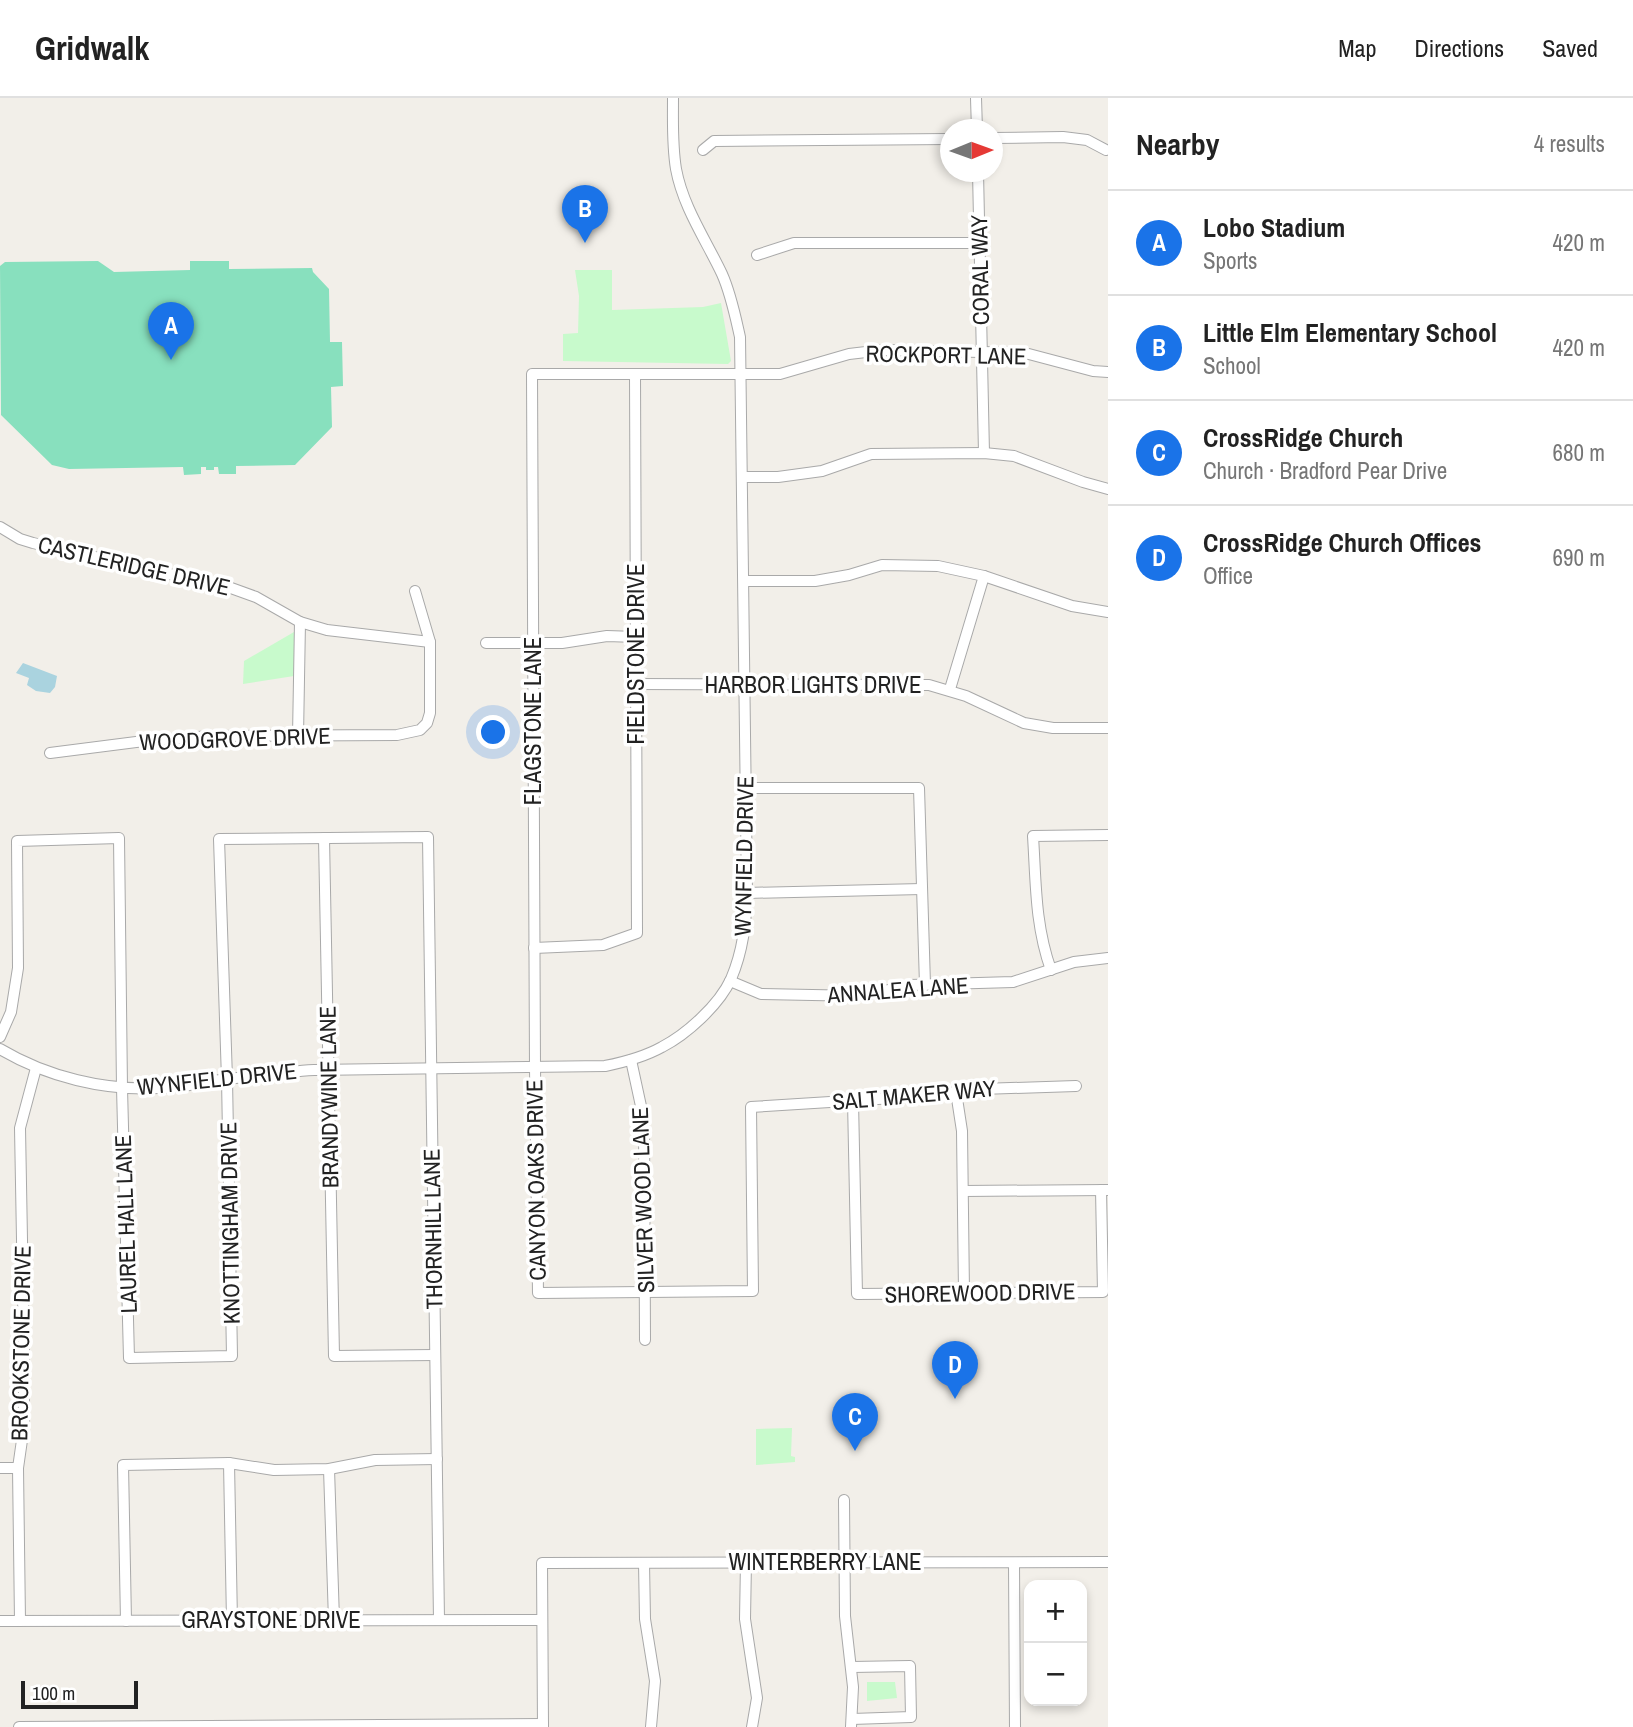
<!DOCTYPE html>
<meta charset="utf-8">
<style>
body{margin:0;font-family:"Archivo Narrow",sans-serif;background:#f2f2f2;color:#222}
.controls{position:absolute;right:21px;bottom:21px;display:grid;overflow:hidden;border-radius:14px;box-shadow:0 4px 10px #0003}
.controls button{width:63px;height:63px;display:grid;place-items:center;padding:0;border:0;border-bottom:2px solid #e0e0e0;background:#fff;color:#222;font:35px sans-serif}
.compass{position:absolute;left:940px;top:21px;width:63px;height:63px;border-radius:50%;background:#fff;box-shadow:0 4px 10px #0003;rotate:89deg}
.scale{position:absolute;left:21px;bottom:18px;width:117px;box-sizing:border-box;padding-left:7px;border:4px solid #222;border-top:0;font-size:19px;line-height:24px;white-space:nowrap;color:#222;-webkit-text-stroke:5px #fff;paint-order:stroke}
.you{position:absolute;left:494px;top:635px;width:24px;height:24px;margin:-18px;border:5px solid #fff;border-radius:50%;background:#1a73e8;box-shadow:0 0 0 10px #1a73e833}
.badge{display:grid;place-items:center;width:46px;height:46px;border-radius:50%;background:#1a73e8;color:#fff;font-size:23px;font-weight:700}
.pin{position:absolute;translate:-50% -58px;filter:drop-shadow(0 2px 4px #0008)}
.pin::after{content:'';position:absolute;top:37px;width:24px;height:21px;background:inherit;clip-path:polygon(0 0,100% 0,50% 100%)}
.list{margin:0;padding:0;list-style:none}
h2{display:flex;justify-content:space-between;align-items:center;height:91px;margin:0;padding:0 28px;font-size:30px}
h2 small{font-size:23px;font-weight:400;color:#767676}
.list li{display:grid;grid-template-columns:46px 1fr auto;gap:21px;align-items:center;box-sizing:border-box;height:105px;padding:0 28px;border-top:2px solid #e0e0e0}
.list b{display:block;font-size:26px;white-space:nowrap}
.list p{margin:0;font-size:23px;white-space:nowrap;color:#767676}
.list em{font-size:23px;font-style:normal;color:#767676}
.map{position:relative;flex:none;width:1108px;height:1629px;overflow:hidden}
header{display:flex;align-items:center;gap:42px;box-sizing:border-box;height:98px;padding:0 35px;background:#fff;border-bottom:2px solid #e0e0e0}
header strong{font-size:33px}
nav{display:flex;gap:38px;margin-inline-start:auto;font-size:24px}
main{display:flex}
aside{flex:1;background:#fff}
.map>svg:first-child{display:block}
.park{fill:#c8facc}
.pitch{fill:#88e0be}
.water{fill:#aad3df}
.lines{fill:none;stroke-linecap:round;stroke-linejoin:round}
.minor-casing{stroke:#a9a9a9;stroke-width:12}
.minor{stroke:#fff;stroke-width:10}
.labels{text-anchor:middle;stroke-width:7;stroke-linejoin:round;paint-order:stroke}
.street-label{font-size:23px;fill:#222;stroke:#fff}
</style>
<header>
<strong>Gridwalk</strong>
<nav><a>Map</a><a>Directions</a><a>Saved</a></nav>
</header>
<main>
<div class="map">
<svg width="1108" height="1629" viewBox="0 0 1108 1629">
<rect width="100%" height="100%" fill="#f2efe9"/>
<g class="park">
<polygon points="575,172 612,172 612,212 703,209 721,205 731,263 728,266 563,263 563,236 578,235 579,198"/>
<polygon points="294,534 294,578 243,586 244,563"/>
<polygon points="792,1330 791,1358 795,1359 795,1364 756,1367 756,1331"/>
<polygon points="867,1584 895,1584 897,1600 867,1603"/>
</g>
<polygon class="pitch" points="98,163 114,174 190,172 190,163 229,163 229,171 312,170 313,174 329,191 330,244 342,244 343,288 331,289 332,329 295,367 236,368 236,376 219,376 218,369 214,369 214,372 206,372 206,369 201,369 201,376 184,377 183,369 69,371 52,367 1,317 0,168 5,164"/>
<polygon class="water" points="23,565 57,578 55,589 50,595 36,593 27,587 29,580 16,575"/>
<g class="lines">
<g class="minor-casing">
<g id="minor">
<polyline points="976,0 977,32"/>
<polyline points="992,40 1063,39 1087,42 1106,52"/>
<polyline points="703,52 714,43 950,41"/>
<polyline points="978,74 984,355"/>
<polyline points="757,157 794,145 979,145"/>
<polyline points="743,379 778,379 822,373 871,356 984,355 1014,358 1083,384 1108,391"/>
<polyline points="0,429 20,441 33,445 231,490 256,499 300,524 327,532 430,544"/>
<polyline points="744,483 815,483 849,477 882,467 938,468 984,478 1072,508 1108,514"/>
<polyline points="486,545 562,545 607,538 636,539"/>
<polyline points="636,586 929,587 966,598 1024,625 1053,630 1108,630"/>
<polyline points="950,591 984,478"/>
<polyline points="298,638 300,524"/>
<polyline points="50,655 144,643 211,638 397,637 420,632 427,625 430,615 430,544 415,493"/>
<polyline points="746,690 919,690 925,887"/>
<polyline points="324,740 334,1258 435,1257"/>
<polyline points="747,795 922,791"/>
<polyline points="534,850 603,847 637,835 635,276"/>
<path d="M1051,872C1035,827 1036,785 1033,738L1108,737"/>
<polyline points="730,883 761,896 862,898 910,887 1013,884 1074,864 1108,860"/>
<polyline points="0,939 11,914 18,870 17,743 119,740 122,990 129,1260 232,1258 227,981 219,741 428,739 439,1522"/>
<path d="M0,951C47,979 105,993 159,990C177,990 195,986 212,983C246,979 280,974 314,972L605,968C625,964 644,959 662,949C687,936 719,907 731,881C743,853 746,825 747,795L740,239C735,217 731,196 722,176C706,142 683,109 676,71C672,47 673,24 673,0"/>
<polyline points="631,962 644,1022 645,1242"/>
<polyline points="1076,988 981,991 926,998 751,1009 753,1193 538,1195 535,970 532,276 780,276 849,256 883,252 1025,255 1093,273 1108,274"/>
<polyline points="956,994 962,1033 964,1195"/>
<polyline points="853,1003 857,1196 1103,1194 1101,1092"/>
<polyline points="963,1093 1108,1092"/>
<polyline points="229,1365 232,1523"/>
<polyline points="0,1370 18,1370"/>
<polyline points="329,1371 334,1522"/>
<polyline points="844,1402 845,1518 853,1589 851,1629"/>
<polyline points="746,1464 745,1521 757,1600 752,1629"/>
<polyline points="644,1465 645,1521 655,1583 651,1629"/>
<polyline points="1014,1465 1015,1629"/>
<polyline points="0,1523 542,1522"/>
<polyline points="20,1523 18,1370 24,1328 24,1253 20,1030 36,970"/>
<polyline points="126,1523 123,1367 229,1365 274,1372 329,1371 375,1362 437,1361"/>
<polyline points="852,1621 911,1619 910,1568 852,1569"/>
<polyline points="19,1629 543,1626"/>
<polyline points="543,1629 542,1465 1108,1464"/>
</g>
</g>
<use href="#minor" class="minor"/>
</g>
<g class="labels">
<g class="street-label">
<text transform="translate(980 172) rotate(-91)" y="8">CORAL WAY</text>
<text transform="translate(946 257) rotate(1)" y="8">ROCKPORT LANE</text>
<text transform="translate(134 468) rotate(13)" y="8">CASTLERIDGE DRIVE</text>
<text transform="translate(636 556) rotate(-90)" y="8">FIELDSTONE DRIVE</text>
<text x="813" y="595">HARBOR LIGHTS DRIVE</text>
<text transform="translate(533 623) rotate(-90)" y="8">FLAGSTONE LANE</text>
<text transform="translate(235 641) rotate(-2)" y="8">WOODGROVE DRIVE</text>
<text transform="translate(744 758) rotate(-89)" y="8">WYNFIELD DRIVE</text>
<text transform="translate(898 892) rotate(-4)" y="8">ANNALEA LANE</text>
<text transform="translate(217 981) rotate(-6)" y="8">WYNFIELD DRIVE</text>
<text transform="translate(914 997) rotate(-5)" y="8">SALT MAKER WAY</text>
<text transform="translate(329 999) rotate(-91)" y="8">BRANDYWINE LANE</text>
<text transform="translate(536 1082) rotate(-91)" y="8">CANYON OAKS DRIVE</text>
<text transform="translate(643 1102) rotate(-92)" y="8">SILVER WOOD LANE</text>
<text transform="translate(230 1125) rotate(-91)" y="8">KNOTTINGHAM DRIVE</text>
<text transform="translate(126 1126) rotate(-92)" y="8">LAUREL HALL LANE</text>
<text transform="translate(433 1131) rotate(-91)" y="8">THORNHILL LANE</text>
<text transform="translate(980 1195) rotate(-1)" y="8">SHOREWOOD DRIVE</text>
<text transform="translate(21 1245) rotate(-89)" y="8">BROOKSTONE DRIVE</text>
<text x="825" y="1472">WINTERBERRY LANE</text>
<text x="271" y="1530">GRAYSTONE DRIVE</text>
</g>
</g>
</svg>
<div class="controls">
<button>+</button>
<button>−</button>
</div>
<svg class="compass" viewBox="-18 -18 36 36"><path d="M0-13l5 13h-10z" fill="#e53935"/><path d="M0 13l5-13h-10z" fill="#767676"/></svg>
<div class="scale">100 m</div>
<div class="you"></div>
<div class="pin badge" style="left:171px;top:262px">A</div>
<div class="pin badge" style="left:585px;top:145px">B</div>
<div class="pin badge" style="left:855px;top:1353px">C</div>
<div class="pin badge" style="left:955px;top:1301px">D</div>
</div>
<aside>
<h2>Nearby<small>4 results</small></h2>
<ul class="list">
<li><span class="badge">A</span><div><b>Lobo Stadium</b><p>Sports</p></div><em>420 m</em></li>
<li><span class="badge">B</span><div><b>Little Elm Elementary School</b><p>School</p></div><em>420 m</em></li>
<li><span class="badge">C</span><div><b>CrossRidge Church</b><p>Church · Bradford Pear Drive</p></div><em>680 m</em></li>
<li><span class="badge">D</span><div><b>CrossRidge Church Offices</b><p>Office</p></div><em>690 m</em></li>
</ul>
</aside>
</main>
